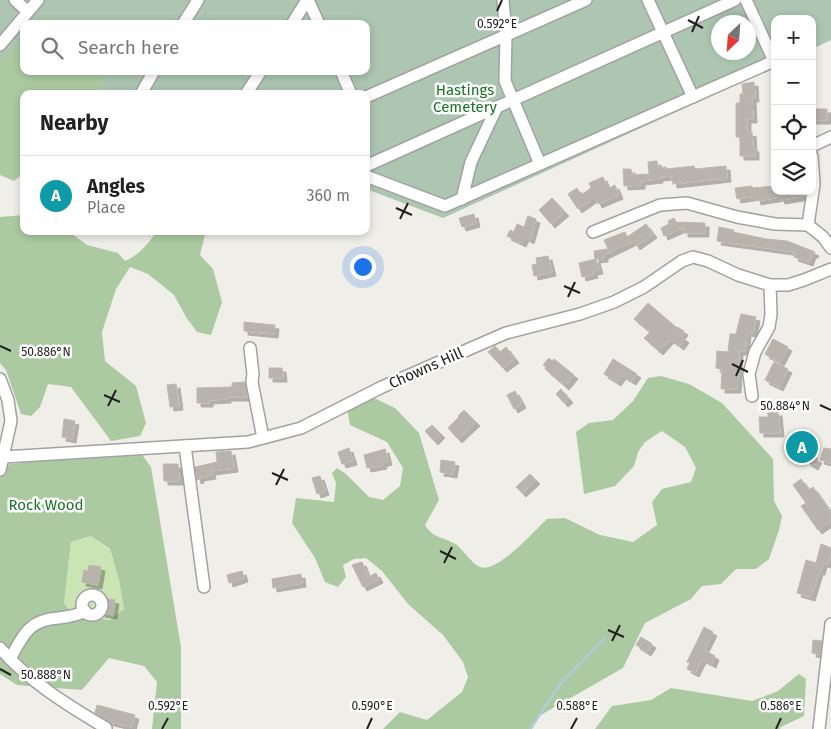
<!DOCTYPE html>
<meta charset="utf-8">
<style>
body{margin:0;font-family:"Fira Sans",sans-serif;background:#f6f6f6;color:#222}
.controls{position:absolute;right:15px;top:15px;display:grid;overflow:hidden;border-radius:10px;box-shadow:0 2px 8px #0003}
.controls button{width:45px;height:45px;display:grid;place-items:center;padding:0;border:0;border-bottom:1px solid #e0e0e0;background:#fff;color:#222;font:25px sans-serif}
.compass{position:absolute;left:711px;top:15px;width:45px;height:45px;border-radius:50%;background:#fff;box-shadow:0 2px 8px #0003;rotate:205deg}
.you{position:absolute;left:362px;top:266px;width:18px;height:18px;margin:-12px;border:4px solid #fff;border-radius:50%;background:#1a73e8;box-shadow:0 0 0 8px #1a73e833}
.badge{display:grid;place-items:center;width:32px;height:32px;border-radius:50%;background:#111827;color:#fff;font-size:16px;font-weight:700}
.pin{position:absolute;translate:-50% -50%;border:2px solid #fff;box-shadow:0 1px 5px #0006}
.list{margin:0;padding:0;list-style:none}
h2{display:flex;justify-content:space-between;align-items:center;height:65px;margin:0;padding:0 20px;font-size:21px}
h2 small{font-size:16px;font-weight:400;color:#767676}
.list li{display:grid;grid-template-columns:32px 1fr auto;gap:15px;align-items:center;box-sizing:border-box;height:80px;padding:0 20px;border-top:1px solid #e0e0e0}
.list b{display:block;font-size:19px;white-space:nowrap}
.list p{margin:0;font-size:16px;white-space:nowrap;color:#767676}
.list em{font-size:16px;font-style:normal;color:#767676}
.icon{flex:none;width:28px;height:28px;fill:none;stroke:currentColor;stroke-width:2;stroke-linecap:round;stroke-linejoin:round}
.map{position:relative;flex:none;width:831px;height:729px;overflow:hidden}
.search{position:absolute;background:#fff;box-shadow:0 2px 8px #0003;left:20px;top:20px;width:350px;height:55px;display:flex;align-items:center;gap:12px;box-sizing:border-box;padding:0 18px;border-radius:10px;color:#767676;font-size:19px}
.panel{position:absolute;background:#fff;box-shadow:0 2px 8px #0003;left:20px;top:90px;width:350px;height:145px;border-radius:10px}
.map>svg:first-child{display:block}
.grass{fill:#cae4b4}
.forest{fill:#accaa2;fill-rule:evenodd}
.cemetery{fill:#acc6b1;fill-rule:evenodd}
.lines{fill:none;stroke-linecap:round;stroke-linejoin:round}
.stream{stroke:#aecdd8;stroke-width:2.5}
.building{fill:#b9b3ae;stroke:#c0b6ac;filter:url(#shadow)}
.minor-casing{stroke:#a2a2a2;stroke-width:14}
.minor{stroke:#fff;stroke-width:11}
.ticks{fill:none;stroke:#212121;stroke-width:2}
.labels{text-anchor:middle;stroke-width:5;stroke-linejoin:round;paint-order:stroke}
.park-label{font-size:15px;fill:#197424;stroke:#fff}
.street-label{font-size:15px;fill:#212121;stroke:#fff}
.ticks-label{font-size:12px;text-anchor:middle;fill:#212121;stroke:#fff;stroke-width:5;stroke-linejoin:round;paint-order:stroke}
</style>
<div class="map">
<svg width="831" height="729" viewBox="0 0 831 729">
<defs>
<filter id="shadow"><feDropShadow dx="4" dy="4" stdDeviation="0" flood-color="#0004"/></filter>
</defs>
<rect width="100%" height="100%" fill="#f0eee8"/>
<path class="grass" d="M91,536L110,550L119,580L124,609L110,620C94,618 73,618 64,603L71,542Z"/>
<g class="forest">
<polygon points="0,0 46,0 166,24 24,24 24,71 110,71 96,94 24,94 24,173 14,181 0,175"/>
<path d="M24,215V231H68L87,245L118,253L125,261C138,256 149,243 157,231H206L200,255L213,269L222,302L211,335L197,332L186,317L174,295L148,274L130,267L116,289L102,332L105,361L136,386L146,423L140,436L111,441L71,387L48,384L40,407L31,416L21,414L6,370L0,363V217Z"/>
<path d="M661,376L689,384L722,403L773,459L774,501L782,516L779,530L769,559L756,569H736L721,584L702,586L691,599L645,623L623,668L539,716L532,729H383L400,712L427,720L462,692L468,677L463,662L443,635L408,604L382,571L366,558L354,559L343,565L346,577L338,587L325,582L315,558L292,523L296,498L334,502L336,483L332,473L337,468L346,474L369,497L383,500L400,486L403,468L387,442L350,425L347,408L374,398L395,408L419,433L439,500L425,525C433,539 445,537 457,545C464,551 471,563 480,567C497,574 535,530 547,519L565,518L600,535L633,542L657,525L652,502L662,489L691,482L696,468L685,447L662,431L645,442L638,452L634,466L615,486L584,494L576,432L589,423L613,420L633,401L648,378Z"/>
<path d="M140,452L151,467L181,647V729H152L157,682L144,666L109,658L82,690L17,685L0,674V468L11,464ZM91,536L110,549L119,580L124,609L110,620C94,618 73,618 64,603L71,542Z"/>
<polygon points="799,674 806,679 804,716 781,727 780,729 595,729 612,706 651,700 671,688 752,701 778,691"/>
</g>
<path class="cemetery" d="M0,0H831V40L812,49V19H775V67L443,218L366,189V94H96L110,71H366V24H62L43,16L36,24H24V37L0,63ZM718,22H748V52H718Z"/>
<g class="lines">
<polyline class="stream" points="530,729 561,683 604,639"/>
</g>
<g class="building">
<polygon points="754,82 755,98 752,98 753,119 747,119 747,133 752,132 753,148 755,148 755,156 740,156 740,137 736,137 736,103 740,103 740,94 743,94 742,84"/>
<rect x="812" y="109" width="15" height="11"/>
<polygon points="657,161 658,168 666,167 666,169 694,166 695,169 726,166 727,178 673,184 672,176 659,177 659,179 641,181 641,185 624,186 623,169 631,169 632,175 649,174 648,162"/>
<polygon points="603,177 608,189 615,185 619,195 598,204 595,197 578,209 568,194 577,188 581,195 591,188 589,183"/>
<polygon points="752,186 752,188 775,186 775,191 805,191 805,196 781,200 780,197 757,201 756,196 737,199 735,188"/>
<polygon points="552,198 565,212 551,224 539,210"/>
<polygon points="474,214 476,223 462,227 459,218"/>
<polygon points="528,216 536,219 530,240 525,237 522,243 507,236 510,230 514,232 517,224 524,227"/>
<polygon points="674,218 676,222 705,223 705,233 684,233 684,227 664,236 661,228 669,224 668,221"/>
<polygon points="646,224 653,234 636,246 633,241 604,255 604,258 595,259 594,251 608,249 604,240 625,232 627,237"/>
<polygon points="719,227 734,230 733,232 766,239 787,241 815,252 814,254 812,254 809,262 794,257 796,252 717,241"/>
<polygon points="548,256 552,272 534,276 532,265 537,264 536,258"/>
<polygon points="596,259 599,270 593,271 594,274 582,277 579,263"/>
<polygon points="648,303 677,328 677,327 684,331 681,336 685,339 680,346 670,339 659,351 644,338 650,332 634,319"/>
<polygon points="741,314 756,317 753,333 747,332 745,351 739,351 737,389 721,389 722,369 716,368 717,351 728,352 730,334 736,334"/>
<polygon points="244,322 275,325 274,334 244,331"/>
<polygon points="773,339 788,347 780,362 765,354"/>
<polygon points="495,346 500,352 506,347 515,359 503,368 488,352"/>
<polygon points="549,358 552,361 554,359 574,375 565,386 545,369 546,367 543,365"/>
<polygon points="613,359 637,374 632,381 622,375 617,382 604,374"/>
<polygon points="774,362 788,369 779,387 765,380"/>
<polygon points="269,368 282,368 283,378 269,378"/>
<polygon points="245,382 247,397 227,397 227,399 209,400 209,403 197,403 197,388 232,387 232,383"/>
<polygon points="176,384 179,406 170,407 167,385"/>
<polygon points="561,389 569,399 564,403 556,394"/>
<polygon points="515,391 522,404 514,409 507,395"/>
<polygon points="464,410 476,422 458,439 448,428 459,417 458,416"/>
<polygon points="768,412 778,412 780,433 760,433 759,417 768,417"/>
<polygon points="64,419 75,421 72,439 62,437"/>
<polygon points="432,425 441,434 434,441 425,431"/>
<polygon points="796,437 809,438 808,457 795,456"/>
<polygon points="349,448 353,461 342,464 338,452"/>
<polygon points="824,448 831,449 831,463 820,460"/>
<polygon points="385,449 388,461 382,463 383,465 367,468 364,455"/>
<polygon points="231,451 234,468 211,471 212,475 200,477 200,479 197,480 195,467 217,462 216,452"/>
<polygon points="810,455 818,459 814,466 807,462"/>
<polygon points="441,460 455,462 453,474 440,472"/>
<polygon points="163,464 178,464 179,481 164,481"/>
<polygon points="530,474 536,480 522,493 516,487"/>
<polygon points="320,476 325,491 317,494 312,478"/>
<polygon points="801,479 809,490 813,487 831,513 831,521 818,530 801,506 806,503 793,485"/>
<polygon points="821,544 831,548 828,564 823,563 821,571 819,571 811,597 797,593 806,560 816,563"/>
<polygon points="362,562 368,577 376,573 379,579 363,587 352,565"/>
<polygon points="89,565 101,567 98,585 82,582 84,570 88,571"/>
<polygon points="242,571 244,578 229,583 227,575"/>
<polygon points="301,574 302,583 273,588 272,579"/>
<polygon points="103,598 115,600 113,615 101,613"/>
<polygon points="704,627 713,632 704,650 715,656 712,664 702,659 695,673 687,669 690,663 687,662"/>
<polygon points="641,637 652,644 647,652 636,645"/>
<polygon points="813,640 822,641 820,654 812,653"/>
<polygon points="97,705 135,715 132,727 110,722 95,713"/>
</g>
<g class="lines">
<g class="minor-casing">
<g id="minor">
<polyline points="15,0 27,11"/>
<polyline points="308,0 319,24"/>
<polyline points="503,0 506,35 505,81 540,164"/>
<polyline points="648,0 693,97"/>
<polyline points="183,24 198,0"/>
<polyline points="292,24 307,0"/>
<polyline points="0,45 38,0"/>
<polyline points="341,71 351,94"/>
<polyline points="141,94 154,71"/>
<polyline points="246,94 261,71"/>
<polyline points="366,97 586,0"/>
<polyline points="812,146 831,137"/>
<polyline points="366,166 735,0"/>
<polyline points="366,176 445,206 774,61 746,0"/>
<polyline points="462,199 471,162 497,107"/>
<polyline points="808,225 814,184 812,156"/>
<polyline points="593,232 660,205 687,203 737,217 775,224 808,225 823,237 831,248"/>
<polyline points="250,348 253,374 252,382 263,438"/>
<polyline points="0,379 8,400 11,421 0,470"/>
<polyline points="752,396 749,374 755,352 769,327 771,314 770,285"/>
<polyline points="185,446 204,587"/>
<polyline points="4,457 248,442 301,428 382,387 506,333 580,314 614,302 644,287 682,261 693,257 708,261 738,275 770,285 788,285 804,280 831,269"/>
<circle cx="92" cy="605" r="10"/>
<path d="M0,648C28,681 69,706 106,728"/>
<path d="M10,659C23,636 28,620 58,618C67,617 77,616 85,611"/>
<polyline points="819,729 831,624"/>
</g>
</g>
<use href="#minor" class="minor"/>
</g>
<path class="ticks" d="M497,11L502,0M688,20L703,28M692,32L699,16M396,208L412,215M400,219L408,203M564,286L580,293M568,297L575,282M0,346L11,351M732,364L748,372M736,376L743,360M104,395L120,402M820,405L831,410M108,406L116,390M272,473L288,480M276,485L284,469M440,551L456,559M444,563L452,547M608,630L624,637M612,641L620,625M0,669L11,675M162,729L168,718M367,729L372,718M571,729L577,718M776,729L781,718"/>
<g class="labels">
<g class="park-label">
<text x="465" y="95">Hastings<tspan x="465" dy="17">Cemetery</tspan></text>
<text x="46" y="510">Rock Wood</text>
</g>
<g class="street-label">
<text transform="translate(426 368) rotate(-24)" y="5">Chowns Hill</text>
</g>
</g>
<g class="ticks-label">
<text x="497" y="28">0.592°E</text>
<text x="46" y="356">50.886°N</text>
<text x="785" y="410">50.884°N</text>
<text x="46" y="679">50.888°N</text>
<text x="372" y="710">0.590°E</text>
<text x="577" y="710">0.588°E</text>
<text x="168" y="710">0.592°E</text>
<text x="781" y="710">0.586°E</text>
</g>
</svg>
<div class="controls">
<button>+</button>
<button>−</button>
<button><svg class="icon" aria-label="locate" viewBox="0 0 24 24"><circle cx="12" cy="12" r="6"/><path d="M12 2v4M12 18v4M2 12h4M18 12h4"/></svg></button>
<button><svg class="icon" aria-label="layers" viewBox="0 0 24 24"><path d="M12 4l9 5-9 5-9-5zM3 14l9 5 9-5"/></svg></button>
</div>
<svg class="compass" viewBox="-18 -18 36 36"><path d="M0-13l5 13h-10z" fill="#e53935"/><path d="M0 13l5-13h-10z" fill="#767676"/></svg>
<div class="you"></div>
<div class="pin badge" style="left:802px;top:447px;background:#0f9aa8">A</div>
<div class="search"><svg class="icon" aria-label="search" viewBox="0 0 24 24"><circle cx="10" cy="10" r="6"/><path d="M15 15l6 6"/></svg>Search here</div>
<section class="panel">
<h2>Nearby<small></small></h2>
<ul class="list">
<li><span class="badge" style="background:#0f9aa8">A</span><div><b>Angles</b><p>Place</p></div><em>360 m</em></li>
</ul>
</section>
</div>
